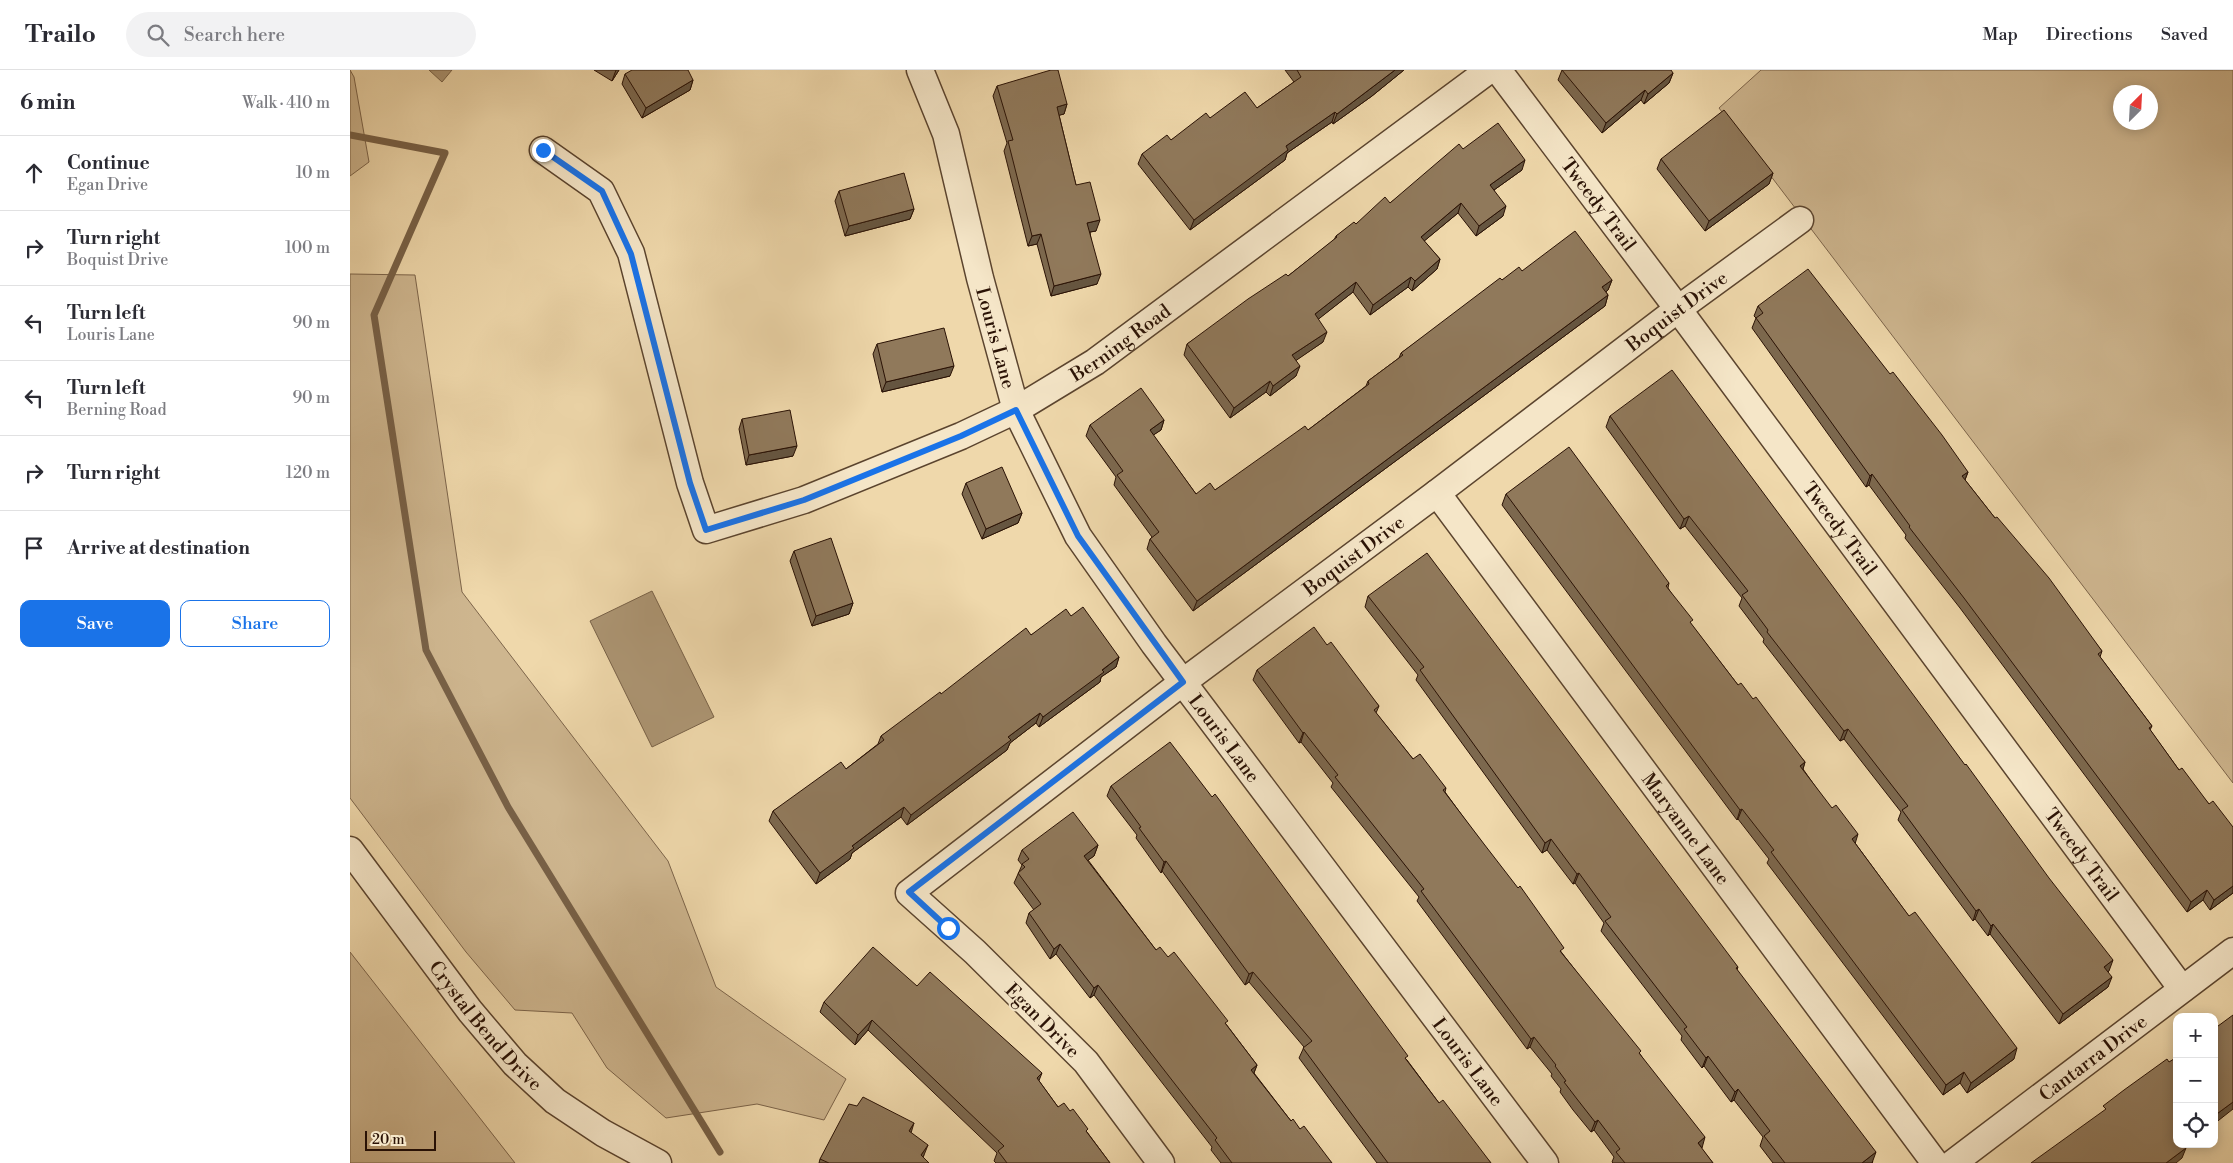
<!DOCTYPE html>
<meta charset="utf-8">
<style>
body{margin:0;font-family:"Libre Bodoni",serif;background:#f2f2f3;color:#2b2b33}
.controls{position:absolute;right:15px;bottom:15px;display:grid;overflow:hidden;border-radius:10px;box-shadow:0 2px 12px #0003}
.controls button{width:45px;height:45px;display:grid;place-items:center;padding:0;border:0;border-bottom:1px solid #e1e1e2;background:#fff;color:#2b2b33;font:25px sans-serif}
.compass{position:absolute;left:1763px;top:15px;width:45px;height:45px;border-radius:50%;background:#fff;box-shadow:0 2px 12px #0003;rotate:24deg}
.scale{position:absolute;left:15px;bottom:12px;width:71px;box-sizing:border-box;padding-left:5px;border:2px solid #2a1205;border-top:0;font-size:14px;line-height:18px;white-space:nowrap;color:#2a1205;-webkit-text-stroke:4px #f5e6c8;paint-order:stroke}
.stop{position:absolute;width:15px;height:15px;margin:-11px;border:4px solid #1a73e8;border-radius:50%;background:#fff}
.stop.end{background:#1a73e8;border-color:#fff;box-shadow:0 1px 5px #0008}
.list{margin:0;padding:0;list-style:none}
h2{display:flex;justify-content:space-between;align-items:center;height:65px;margin:0;padding:0 20px;font-size:21px}
h2 small{font-size:16px;font-weight:400;color:#7c7c81}
.list li{display:grid;grid-template-columns:32px 1fr auto;gap:15px;align-items:center;box-sizing:border-box;height:75px;padding:0 20px;border-top:1px solid #e1e1e2}
.list b{display:block;font-size:19px;white-space:nowrap}
.list p{margin:0;font-size:16px;white-space:nowrap;color:#7c7c81}
.list em{font-size:16px;font-style:normal;color:#7c7c81}
.actions{display:flex;gap:10px;padding:15px 20px}
.actions a{flex:1;padding:11px 0;border:1px solid #1a73e8;border-radius:10px;text-align:center;font-size:18px;color:#1a73e8}
.actions .main{background:#1a73e8;color:#fff}
.icon{flex:none;width:28px;height:28px;fill:none;stroke:currentColor;stroke-width:2;stroke-linecap:round;stroke-linejoin:round}
.map{position:relative;flex:none;width:1883px;height:1093px;overflow:hidden}
header{display:flex;align-items:center;gap:30px;box-sizing:border-box;height:70px;padding:0 25px;background:#fff;border-bottom:1px solid #e1e1e2}
header strong{font-size:24px}
nav{display:flex;gap:28px;margin-inline-start:auto;font-size:18px}
.search{width:350px;height:45px;background:#f2f2f3;display:flex;align-items:center;gap:12px;box-sizing:border-box;padding:0 18px;border-radius:28px;color:#7c7c81;font-size:19px}
main{display:flex}
aside{flex:1;background:#fff}
.map>svg:first-child{display:block}
.green{fill:#ceb68f;stroke:#7c644a;fill-rule:evenodd}
.water{fill:#ac9573;stroke:#786147}
.lines{fill:none;stroke-linecap:round;stroke-linejoin:round}
.stream{stroke:#786147;stroke-width:7}
.minor-casing{stroke:#5b442e;stroke-width:29}
.minor{stroke:#f5e6c8;stroke-width:26}
.wall{fill:#7c684e;stroke:#2a1205}
.shaded-wall{fill:#655540;stroke:#2a1205}
.building{fill:#90795b;stroke:#2a1205}
.route{stroke:#1a73e8;stroke-width:6}
.labels{text-anchor:middle;stroke-width:4;stroke-linejoin:round;paint-order:stroke}
.street-label{font-size:19px;fill:#2a1205;stroke:#f5e6c8}
</style>
<header>
<strong>Trailo</strong>
<div class="search"><svg class="icon" aria-label="search" viewBox="0 0 24 24"><circle cx="10" cy="10" r="6"/><path d="M15 15l6 6"/></svg>Search here</div>
<nav><a>Map</a><a>Directions</a><a>Saved</a></nav>
</header>
<main>
<aside>
<h2>6 min<small>Walk · 410 m</small></h2>
<ul class="list">
<li><svg class="icon" aria-label="ahead" viewBox="0 0 24 24"><path d="M12 20V5M6 11l6-6 6 6"/></svg><div><b>Continue</b><p>Egan Drive</p></div><em>10 m</em></li>
<li><svg class="icon" aria-label="right" viewBox="0 0 24 24"><path d="M7 20v-9h11M14 6l5 5-5 5"/></svg><div><b>Turn right</b><p>Boquist Drive</p></div><em>100 m</em></li>
<li><svg class="icon" aria-label="left" viewBox="0 0 24 24"><path d="M17 20v-9H6M10 6l-5 5 5 5"/></svg><div><b>Turn left</b><p>Louris Lane</p></div><em>90 m</em></li>
<li><svg class="icon" aria-label="left" viewBox="0 0 24 24"><path d="M17 20v-9H6M10 6l-5 5 5 5"/></svg><div><b>Turn left</b><p>Berning Road</p></div><em>90 m</em></li>
<li><svg class="icon" aria-label="right" viewBox="0 0 24 24"><path d="M7 20v-9h11M14 6l5 5-5 5"/></svg><div><b>Turn right</b></div><em>120 m</em></li>
<li><svg class="icon" aria-label="arrive" viewBox="0 0 24 24"><path d="M6 21V4h12l-3 4 3 4H6"/></svg><div><b>Arrive at destination</b></div></li>
</ul>
<div class="actions"><a class="main">Save</a><a>Share</a></div>
</aside>
<div class="map">
<svg width="1883" height="1093" viewBox="0 0 1883 1093">
<rect width="100%" height="100%" fill="#efd8ab"/>
<filter id="stains"><feTurbulence type="fractalNoise" baseFrequency=".004" numOctaves="4"/><feColorMatrix values="0 0 0 0 .2 0 0 0 0 .09 0 0 0 0 .02 0 0 0 .5 -.17"/></filter>
<radialGradient id="worn" r=".72"><stop offset=".6" stop-color="#630" stop-opacity="0"/><stop offset="1" stop-color="#630" stop-opacity=".3"/></radialGradient>
<g class="green">
<polygon points="0,0 4,7 19,92 0,106"/>
<path d="M1411,0H1883V713L1369,38ZM1770,22H1800V52H1770Z"/>
<polygon points="0,204 65,205 112,522 318,791 366,917 496,1009 474,1050 407,1034 316,1048 257,998 222,943 165,940 116,882 0,728"/>
<polygon points="0,882 165,1093 0,1093"/>
</g>
<g class="water">
<polygon points="79,0 102,0 92,12"/>
<polygon points="302,521 364,647 302,677 240,551"/>
</g>
<g class="lines">
<polyline class="stream" points="0,65 95,83 24,245 76,580 158,737 370,1082"/>
<g class="minor-casing">
<g id="minor">
<path id="s1" d="M570,0L596,64L630,208L666,340L728,466L804,574L1195,1093"/>
<path id="s2" d="M1148,0L1328,239L1832,919"/>
<path id="s3" d="M193,80L251,121L281,183L340,413L356,460L454,430L611,366L666,340L745,292L1139,0"/>
<path id="s4" d="M1087,423L1585,1093"/>
<path id="s5" d="M0,780L120,941L165,994L205,1031L253,1063L308,1093"/>
<path id="s6" d="M811,1093L736,992L625,882L559,823L833,612L1087,423L1328,239L1450,150"/>
<path id="s7" d="M1603,1093L1883,881"/>
</g>
</g>
<use href="#minor" class="minor"/>
</g>
<g class="wall">
<polygon points="244,0 269,0 262,11"/>
<polygon points="935,0 1054,0 1022,26 983,54 982,52 937,83 935,90 840,160 788,94 792,84 821,70 860,48 907,38 944,12"/>
<polygon points="1212,0 1323,3 1319,13 1294,34 1291,30 1252,63 1208,10"/>
<polygon points="275,4 343,10 340,20 292,48 272,14"/>
<polygon points="647,16 717,34 714,44 709,45 726,115 746,161 740,162 747,214 701,226 687,174 678,176 654,81 657,73 643,26"/>
<polygon points="1113,79 1172,100 1144,120 1153,146 1126,166 1108,143 1074,171 1090,189 1087,199 1062,221 1058,217 1020,245 1003,222 968,249 973,272 946,290 946,306 920,326 916,322 880,348 834,285 837,274 938,206 984,170 986,166 1040,133"/>
<polygon points="1311,89 1423,103 1419,114 1355,161 1307,99"/>
<polygon points="489,121 564,139 560,149 495,166 485,131"/>
<polygon points="1172,201 1262,210 1258,220 1256,222 1258,225 1255,236 843,541 797,479 800,469 802,467 764,415 766,407 736,366 740,355 814,350 811,360 803,365 846,424 865,420 958,360 1016,316 1018,311 1049,288 1051,283 1152,210"/>
<polygon points="1408,236 1618,402 1615,410 1645,448 1752,581 1750,587 1802,656 1800,660 1829,700 1859,734 1883,757 1883,823 1860,840 1853,830 1837,842 1610,538 1555,468 1556,465 1519,415 1516,417 1402,258 1406,248 1404,246"/>
<polygon points="527,274 600,306 532,322 523,284"/>
<polygon points="1260,346 1759,901 1758,902 1758,917 1709,954 1640,864 1638,866 1625,849 1623,851 1548,750 1551,742 1494,669 1490,671 1413,572 1414,569 1389,536 1392,528 1335,456 1330,459 1256,357"/>
<polygon points="392,349 443,386 396,395 389,359"/>
<polygon points="616,413 672,443 668,453 632,469 612,424"/>
<polygon points="1156,424 1319,513 1318,518 1341,554 1388,615 1403,629 1455,692 1453,699 1505,773 1664,989 1617,1023 1610,1013 1593,1025 1417,793 1419,789 1388,749 1387,750 1152,435"/>
<polygon points="444,481 503,533 499,544 462,556 440,491"/>
<polygon points="1018,526 1388,897 1387,900 1523,1092 1522,1093 1423,1093 1410,1076 1413,1067 1384,1030 1381,1032 1354,996 1352,998 1331,970 1332,966 1251,861 1254,853 1225,813 1223,814 1197,780 1192,783 1066,610 1068,605 1015,537"/>
<polygon points="721,546 769,587 766,597 751,607 750,612 689,657 686,653 660,673 657,680 557,755 551,747 502,783 500,789 466,814 419,751 423,741 496,699 528,674 531,666 681,565"/>
<polygon points="977,575 1029,636 1026,643 1063,689 1096,718 1095,722 1212,883 1290,984 1351,1078 1363,1093 1263,1093 1262,1092 1264,1087 1244,1060 1241,1062 1223,1040 1210,1022 1211,1019 1201,1006 1202,1004 1180,977 1177,979 1067,831 1069,827 981,717 983,713 951,672 949,673 903,610 907,600"/>
<polygon points="761,716 1057,990 1089,1033 1141,1093 1027,1093 949,988 954,977 899,912 895,915 812,801 811,803 786,768 787,765 757,726"/>
<polygon points="748,775 744,786 738,790 806,880 818,887 876,954 907,995 904,1003 941,1051 950,1059 982,1093 871,1093 861,1080 862,1077 744,925 740,928 706,884 700,889 676,853 679,843 684,840 664,813 672,795 668,790 672,780"/>
<polygon points="567,916 689,1011 708,1037 737,1062 760,1093 646,1093 644,1091 647,1083 518,960 505,975 470,942 474,932"/>
<polygon points="561,1063 574,1085 573,1087 579,1093 469,1093 470,1089"/>
</g>
<g class="shaded-wall">
<polygon points="266,0 269,0 262,11"/>
<polygon points="1045,0 1054,0 1022,26 983,54 987,44"/>
<polygon points="1323,3 1319,13 1294,34 1298,24"/>
<polygon points="343,10 340,20 292,48 296,38"/>
<polygon points="1295,20 1291,30 1252,63 1256,53"/>
<polygon points="717,34 714,44 703,47 707,37"/>
<polygon points="985,42 982,52 937,83 935,90 840,160 844,150 936,76"/>
<polygon points="1175,90 1172,100 1137,125 1140,115"/>
<polygon points="1423,103 1419,114 1355,161 1359,151"/>
<polygon points="1111,133 1108,143 1067,177 1071,167"/>
<polygon points="1156,136 1153,146 1126,166 1129,156"/>
<polygon points="564,139 560,149 495,166 499,156"/>
<polygon points="750,150 746,161 734,163 737,153"/>
<polygon points="691,164 687,174 678,176 682,166"/>
<polygon points="1090,189 1087,199 1062,221 1065,211"/>
<polygon points="751,204 747,214 701,226 704,216"/>
<polygon points="1061,207 1058,217 1020,245 1023,235"/>
<polygon points="1262,210 1258,220 1249,227 1252,217"/>
<polygon points="1006,212 1003,222 961,255 965,244"/>
<polygon points="1258,225 1255,236 843,541 847,531"/>
<polygon points="977,262 973,272 938,296 942,285"/>
<polygon points="604,296 600,306 532,322 536,312"/>
<polygon points="950,296 946,306 920,326 923,316"/>
<polygon points="920,311 916,322 880,348 884,338"/>
<polygon points="814,350 811,360 796,370 800,360"/>
<polygon points="447,376 443,386 396,395 399,385"/>
<polygon points="1618,402 1614,412 1612,406"/>
<polygon points="1522,404 1519,415 1516,417 1520,406"/>
<polygon points="672,443 668,453 632,469 636,459"/>
<polygon points="1339,446 1335,456 1330,459 1334,449"/>
<polygon points="503,533 499,544 462,556 466,546"/>
<polygon points="769,587 766,597 751,607 750,612 689,657 693,647"/>
<polygon points="690,643 686,653 660,673 657,680 557,755 561,745 658,667"/>
<polygon points="1498,659 1494,669 1490,671 1494,661"/>
<polygon points="954,662 951,672 949,673 953,663"/>
<polygon points="1455,692 1452,702 1450,696"/>
<polygon points="554,737 551,747 502,783 500,789 466,814 470,803 502,776"/>
<polygon points="1392,739 1388,749 1387,750 1390,740"/>
<polygon points="1508,764 1505,774 1502,769"/>
<polygon points="1201,769 1197,780 1192,783 1195,773"/>
<polygon points="748,775 744,786 730,796 734,786"/>
<polygon points="816,791 812,801 811,803 814,792"/>
<polygon points="1229,803 1225,813 1223,814 1227,804"/>
<polygon points="1883,816 1883,823 1860,840 1864,830"/>
<polygon points="1857,820 1853,830 1837,842 1841,832"/>
<polygon points="1629,839 1625,849 1623,851 1626,841"/>
<polygon points="1643,854 1640,864 1638,866 1641,856"/>
<polygon points="710,874 706,884 700,889 704,879"/>
<polygon points="1763,890 1759,901 1750,908 1754,897"/>
<polygon points="903,902 899,912 895,915 899,904"/>
<polygon points="1762,907 1758,917 1709,954 1713,944"/>
<polygon points="748,915 744,925 740,928 744,918"/>
<polygon points="522,950 518,960 505,975 508,965"/>
<polygon points="1184,967 1180,977 1177,979 1181,969"/>
<polygon points="1667,978 1664,989 1617,1023 1621,1013"/>
<polygon points="1358,986 1354,996 1352,998 1356,988"/>
<polygon points="907,995 903,1005 901,1000"/>
<polygon points="1614,1002 1610,1013 1593,1025 1596,1015"/>
<polygon points="692,1003 688,1013 687,1008"/>
<polygon points="1388,1019 1384,1030 1381,1032 1385,1022"/>
<polygon points="1883,1032 1883,1039 1864,1054 1864,1046"/>
<polygon points="1248,1050 1244,1060 1241,1062 1245,1052"/>
<polygon points="564,1053 561,1063 559,1061"/>
<polygon points="1355,1067 1352,1078 1348,1073"/>
<polygon points="578,1075 574,1085 569,1093 571,1085"/>
<polygon points="1836,1078 1832,1088 1826,1093 1816,1093"/>
<polygon points="1526,1082 1522,1093 1512,1093"/>
</g>
<g class="building">
<polygon points="282,0 338,0 343,10 296,38 275,4"/>
<polygon points="701,0 708,0 717,34 707,37 726,115 740,112 750,150 737,153 751,204 704,216 691,164 682,166 658,71 663,70 647,16"/>
<polygon points="947,0 1045,0 987,44 985,42 936,76 938,80 844,150 792,84 817,65 821,70 856,43 860,48 895,22 907,38 951,7"/>
<polygon points="1212,0 1321,0 1323,3 1298,24 1295,20 1256,53"/>
<polygon points="1374,40 1423,103 1359,151 1311,89"/>
<polygon points="1148,53 1175,90 1140,115 1156,136 1129,156 1111,133 1071,167 1090,189 1065,211 1061,207 1023,235 1006,212 965,244 977,262 942,285 950,296 923,316 920,311 884,338 837,274 898,229 936,204 938,206 987,167 986,166 1004,152 1006,154 1035,127 1040,133 1109,74 1113,79"/>
<polygon points="554,103 564,139 499,156 489,121"/>
<polygon points="1225,161 1262,210 1252,217 1258,225 847,531 800,469 809,462 767,405 773,401 740,355 791,318 814,350 800,360 846,424 860,413 865,420 955,356 958,360 1019,314 1018,311 1053,285 1051,283 1150,208 1152,210 1169,197 1172,201"/>
<polygon points="1458,199 1540,304 1543,302 1592,365 1618,402 1612,406 1645,448 1647,447 1699,508 1752,581 1748,584 1802,656 1799,658 1829,700 1832,698 1859,734 1863,731 1883,757 1883,816 1864,830 1857,820 1841,832 1614,528 1559,457 1560,456 1522,404 1520,406 1406,248 1413,243 1408,236"/>
<polygon points="594,258 604,296 536,312 527,274"/>
<polygon points="1322,300 1582,650 1615,695 1616,694 1699,808 1763,890 1754,897 1762,907 1713,944 1643,854 1641,856 1629,839 1626,841 1552,740 1558,736 1498,659 1494,661 1417,562 1418,560 1392,525 1398,521 1339,446 1334,449 1260,346"/>
<polygon points="440,340 447,376 399,385 392,349"/>
<polygon points="1219,377 1319,513 1316,516 1343,550 1340,552 1388,615 1391,613 1403,629 1406,627 1433,663 1455,692 1450,696 1482,738 1486,735 1508,764 1502,769 1559,846 1565,842 1667,978 1621,1013 1614,1002 1596,1015 1421,782 1424,780 1392,739 1390,740 1156,424"/>
<polygon points="652,397 672,443 636,459 616,413"/>
<polygon points="481,468 503,533 466,546 444,481"/>
<polygon points="1077,483 1388,897 1386,898 1526,1082 1512,1093 1435,1093 1414,1066 1420,1061 1388,1019 1385,1022 1358,986 1356,988 1334,959 1337,957 1255,851 1261,847 1229,803 1227,804 1201,769 1195,773 1070,600 1074,597 1018,526"/>
<polygon points="733,537 769,587 752,600 754,602 693,647 690,643 658,667 661,670 561,745 554,737 502,776 504,778 470,803 423,741 491,692 496,699 534,670 531,666 590,622 591,624 676,558 681,565 716,539 721,546"/>
<polygon points="964,557 977,575 981,572 1029,636 1024,640 1063,689 1070,684 1096,718 1093,720 1134,774 1168,818 1170,816 1214,878 1210,881 1291,981 1289,983 1355,1067 1348,1073 1363,1093 1275,1093 1266,1082 1270,1079 1248,1050 1245,1052 1227,1029 1214,1012 1216,1011 1205,996 1206,995 1184,967 1181,969 1071,821 1074,819 985,707 988,705 954,662 953,663 907,600"/>
<polygon points="820,672 862,727 865,724 1058,986 1055,988 1089,1033 1093,1030 1141,1093 1038,1093 953,978 962,971 903,902 899,904 816,791 814,792 789,758 791,757 761,716"/>
<polygon points="723,742 748,775 734,786 806,880 810,877 818,887 824,882 878,951 875,953 907,995 901,1000 941,1051 943,1049 950,1059 954,1056 982,1093 882,1093 865,1070 867,1068 748,915 744,918 710,874 704,879 679,843 691,834 668,803 675,797 672,794 679,789 672,780"/>
<polygon points="523,877 567,916 580,902 692,1003 687,1008 708,1037 714,1033 720,1041 723,1039 738,1059 736,1061 760,1093 657,1093 648,1081 654,1076 522,950 508,965 474,932"/>
<polygon points="1883,945 1883,1032 1864,1046 1864,959"/>
<polygon points="1827,987 1827,1074 1833,1074 1836,1078 1816,1093 1681,1093 1756,1039 1753,1036 1774,1020 1817,989 1819,992"/>
<polygon points="513,1027 564,1053 559,1061 578,1075 571,1085 579,1093 479,1093 470,1089 499,1034 507,1036"/>
</g>
<g class="lines">
<polyline class="route" points="193,80 252,121 281,184 340,413 356,460 454,430 611,366 666,340 728,466 833,612 559,822 598,858"/>
</g>
<g class="labels">
<g class="street-label">
<text dy="7" stroke="none"><textPath href="#s2" startOffset="168">Tweedy Trail</textPath></text>
<text dy="7" stroke="none"><textPath href="#s6" startOffset="1334">Boquist Drive</textPath></text>
<text dy="7" stroke="none"><textPath href="#s1" startOffset="279">Louris Lane</textPath></text>
<text dy="7" stroke="none"><textPath href="#s3" startOffset="884">Berning Road</textPath></text>
<text dy="7" stroke="none"><textPath href="#s2" startOffset="572">Tweedy Trail</textPath></text>
<text dy="7" stroke="none"><textPath href="#s6" startOffset="929">Boquist Drive</textPath></text>
<text dy="7" stroke="none"><textPath href="#s1" startOffset="744">Louris Lane</textPath></text>
<text dy="7" stroke="none"><textPath href="#s4" startOffset="418">Maryanne Lane</textPath></text>
<text dy="7" stroke="none"><textPath href="#s2" startOffset="978">Tweedy Trail</textPath></text>
<text transform="translate(693 950) rotate(45)" y="7">Egan Drive</text>
<text dy="7" stroke="none"><textPath href="#s5" startOffset="222">Crystal Bend Drive</textPath></text>
<text dy="7" stroke="none"><textPath href="#s7" startOffset="175">Cantarra Drive</textPath></text>
<text dy="7" stroke="none"><textPath href="#s1" startOffset="1149">Louris Lane</textPath></text>
</g>
</g>
<rect width="100%" height="100%" filter="url(#stains)"/>
<rect width="100%" height="100%" fill="url(#worn)"/>
</svg>
<div class="controls">
<button>+</button>
<button>−</button>
<button><svg class="icon" aria-label="locate" viewBox="0 0 24 24"><circle cx="12" cy="12" r="6"/><path d="M12 2v4M12 18v4M2 12h4M18 12h4"/></svg></button>
</div>
<svg class="compass" viewBox="-18 -18 36 36"><path d="M0-13l5 13h-10z" fill="#e53935"/><path d="M0 13l5-13h-10z" fill="#7c7c81"/></svg>
<div class="scale">20 m</div>
<div class="stop" style="left:598px;top:858px"></div>
<div class="stop end" style="left:193px;top:80px"></div>
</div>
</main>
